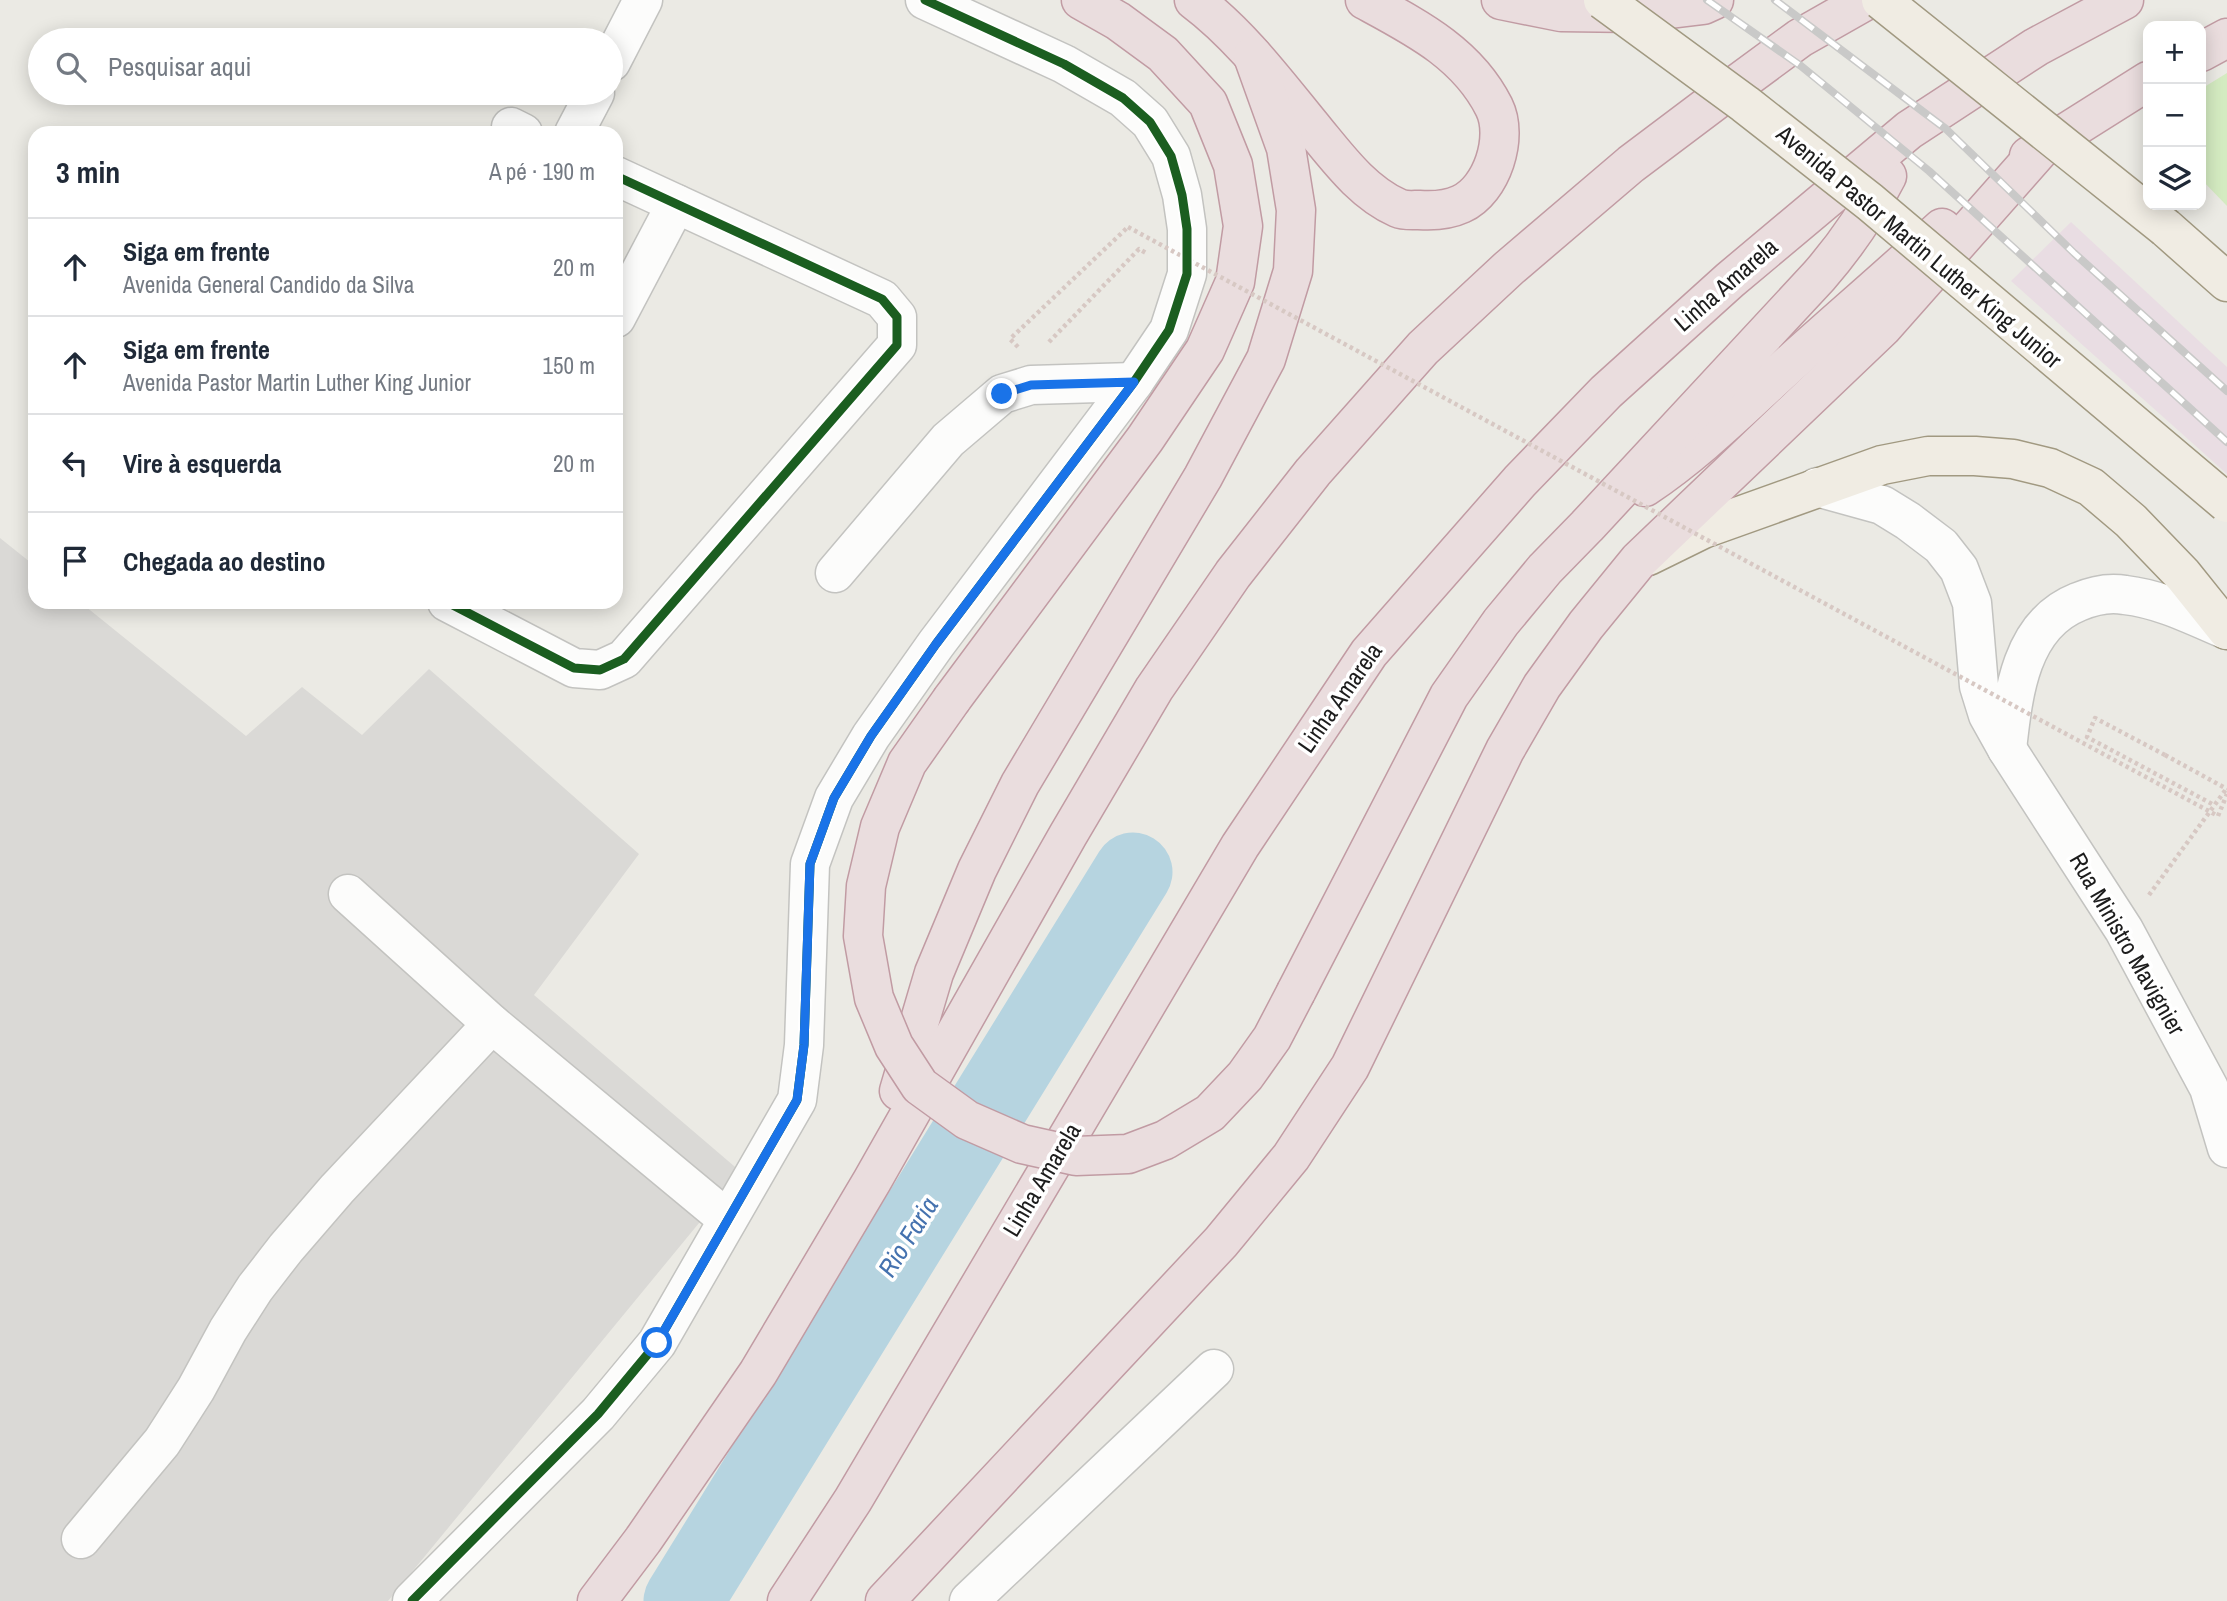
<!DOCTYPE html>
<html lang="pt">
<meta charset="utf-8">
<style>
body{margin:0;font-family:"Archivo Narrow",sans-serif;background:#f2f2f3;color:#1f2937}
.controls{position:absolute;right:21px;top:21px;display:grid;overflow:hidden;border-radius:14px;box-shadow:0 4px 18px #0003}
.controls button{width:63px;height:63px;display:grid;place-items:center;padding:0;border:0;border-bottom:2px solid #e0e1e3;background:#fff;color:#1f2937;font:35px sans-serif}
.stop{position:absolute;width:21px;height:21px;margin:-16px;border:5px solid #1a73e8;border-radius:50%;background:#fff}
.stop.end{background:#1a73e8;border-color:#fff;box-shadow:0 2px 7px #0008}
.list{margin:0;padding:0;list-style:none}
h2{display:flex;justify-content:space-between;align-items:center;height:91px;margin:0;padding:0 28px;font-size:30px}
h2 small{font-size:23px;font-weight:400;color:#747a83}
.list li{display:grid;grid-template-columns:46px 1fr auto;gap:21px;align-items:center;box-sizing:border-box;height:98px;padding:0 28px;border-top:2px solid #e0e1e3}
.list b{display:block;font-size:26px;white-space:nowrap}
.list p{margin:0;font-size:23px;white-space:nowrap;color:#747a83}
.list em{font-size:23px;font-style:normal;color:#747a83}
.icon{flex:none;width:38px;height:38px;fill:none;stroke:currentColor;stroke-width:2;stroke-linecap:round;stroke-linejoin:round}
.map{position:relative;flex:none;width:2227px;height:1601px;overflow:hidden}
.search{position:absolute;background:#fff;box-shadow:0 4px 18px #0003;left:28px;top:28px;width:595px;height:77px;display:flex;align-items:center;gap:18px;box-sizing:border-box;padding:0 24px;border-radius:38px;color:#747a83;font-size:26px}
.panel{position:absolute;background:#fff;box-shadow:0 4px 18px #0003;left:28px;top:126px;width:595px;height:483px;border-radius:21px}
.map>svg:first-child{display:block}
.residential{fill:#dad9d6}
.industrial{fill:#e9dde3}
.grass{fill:#d4ebc1}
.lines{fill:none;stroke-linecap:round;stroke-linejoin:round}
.river{stroke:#b6d4e0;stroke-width:79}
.street-casing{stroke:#c3c3c0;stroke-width:41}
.primary-casing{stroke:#a19981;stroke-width:41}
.highway-casing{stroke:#c19ba3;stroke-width:41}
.path{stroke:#d7c8c3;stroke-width:4.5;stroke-dasharray:3.5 3.5;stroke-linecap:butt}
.street{stroke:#fcfcfb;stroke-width:38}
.primary{stroke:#f0ece3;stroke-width:38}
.highway{stroke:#eaddde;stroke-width:38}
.rail-casing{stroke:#c9c9c8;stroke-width:8}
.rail{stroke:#fff;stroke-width:5;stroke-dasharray:16;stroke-linecap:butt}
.primary-bridge-casing{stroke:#a19981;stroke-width:41;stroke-linecap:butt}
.highway-bridge-casing{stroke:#c19ba3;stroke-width:41;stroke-linecap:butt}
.path-bridge{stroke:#d7c8c3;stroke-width:4.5;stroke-dasharray:3.5 3.5;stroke-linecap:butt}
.primary-bridge{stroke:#f0ece3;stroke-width:38}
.highway-bridge{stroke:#eaddde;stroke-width:38}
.cycleway-casing{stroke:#fff;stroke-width:13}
.cycleway{stroke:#1b5e20;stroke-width:9}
.route{stroke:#1a73e8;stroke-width:9}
.labels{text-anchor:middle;stroke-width:7;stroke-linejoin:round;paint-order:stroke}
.street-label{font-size:24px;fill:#1c1c1c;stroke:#fff}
.water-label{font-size:26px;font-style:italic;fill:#4572af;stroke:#fff}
</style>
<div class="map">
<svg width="2227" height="1601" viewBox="0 0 2227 1601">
<rect width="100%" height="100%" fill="#ebeae4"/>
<polygon class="residential" points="0,538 35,566 35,602 80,602 246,736 302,687 362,735 429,669 639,854 534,995 741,1172 388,1601 0,1601"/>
<polygon class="industrial" points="2071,222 2227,367 2227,474 2011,281"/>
<polygon class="grass" points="2227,73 2227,206 2201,179 2201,89"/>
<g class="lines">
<polyline class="river" points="683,1601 1133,872"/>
<g class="street-casing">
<g id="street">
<polyline points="611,62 643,0"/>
<polyline points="511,127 523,133"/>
<polyline points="574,133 595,93"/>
<polyline points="616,318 676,204"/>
<polyline points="1817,487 1882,505 1908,521 1941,546 1959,569 1972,603 1979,686 1988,715 2007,749 2124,930 2209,1088 2227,1148"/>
<polyline points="835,573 948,440 1002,394 1031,385 1134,382"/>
<polyline points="447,602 574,668 600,670 624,659 897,345 897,317 882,299 616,176"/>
<path d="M2007,749C2013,695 2020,625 2078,602C2092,596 2109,592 2125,595C2161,599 2194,616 2227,630"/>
<polyline points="348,894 492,1024 727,1219"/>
<polyline points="81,1539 162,1442 196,1389 228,1330 255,1288 286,1248 337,1189 492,1024"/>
<polyline points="412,1601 598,1414 657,1343 797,1100 804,1045 810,864 834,798 871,736 936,644 1134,382 1169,330 1187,274 1187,229 1182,195 1171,156 1150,122 1123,98 1064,64 925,0"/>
<polyline points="969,1601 1214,1369"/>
</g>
</g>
<g class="primary-casing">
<g id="primary">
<polyline points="2166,228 2227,282"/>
<polyline points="1648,556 1703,529 1882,465 1928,456 1975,456 2013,459 2050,468 2091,487 2131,521 2183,575 2227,630"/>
</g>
</g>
<g class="highway-casing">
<g id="highway">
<path d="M1194,0C1242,36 1279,87 1317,133C1340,161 1364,193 1398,208C1405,211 1413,210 1419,210C1433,211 1448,210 1461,204C1492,190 1509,137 1494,107C1467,53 1415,27 1365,0"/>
<polyline points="1501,0 1561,12 1637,13 1703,5 1714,0"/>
<polyline points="2201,52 2227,38"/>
<polyline points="2029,156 2148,81"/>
<path d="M1645,487C1696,453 1738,411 1783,370C1836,322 1890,276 1942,228"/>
<polyline points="952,699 1145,439 1205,350 1235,282 1243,226 1233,165 1208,103 1163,54 1118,21 1081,0"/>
<path d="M1296,992L1449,696L1501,622L1545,569L1587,526L1819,276C1846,245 1868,213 1887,176"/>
<polyline points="899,1091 934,973 977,870 1020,784 1203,477 1266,359 1293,271 1296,210 1286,148 1253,56"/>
<polyline points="597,1601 643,1540 758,1373 872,1181 1068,835 1154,689 1233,574 1313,472 1423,348 1509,268 1631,164 1732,88 1800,38 1867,0"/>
<polyline points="787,1601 853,1500 1240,846 1369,653 1520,481 1606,392 1730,280 1909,130 2036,47 2124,0"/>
<polyline points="885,1601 1221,1242 1291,1157 1350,1067 1505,750 1542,686 1586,625 1639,560 1883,327 2044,145"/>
</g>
</g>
<g class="path">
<polyline points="1049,342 1139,249 1146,253"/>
<polyline points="1018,347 1010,339 1128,227"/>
<polyline points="2165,755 2095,718 2087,737 2214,805"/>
<polyline points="2218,816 2227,794"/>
<polyline points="2149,895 2227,788"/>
</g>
<use href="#street" class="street"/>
<use href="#primary" class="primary"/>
<use href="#highway" class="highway"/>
<g class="rail-casing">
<g id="rail">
<polyline points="1707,0 1801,66 1929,171 2227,442"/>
<polyline points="1775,0 1946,129 2074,253 2227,391"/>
</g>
</g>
<use href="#rail" class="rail"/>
<g class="primary-bridge-casing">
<g id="primary-bridge">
<polyline points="1603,0 1745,104 1870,202 2227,503"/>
<polyline points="1881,0 2166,228"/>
</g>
</g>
<g class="highway-bridge-casing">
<polyline id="highway-bridge" points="952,699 907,763 880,827 866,886 863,936 874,998 894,1046 920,1086 967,1120 1022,1144 1076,1156 1128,1154 1165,1140 1210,1113 1245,1076 1272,1038 1296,992"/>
</g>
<g class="path-bridge">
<polyline points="1128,227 2218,816"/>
<polyline points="2165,755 2227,789"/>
</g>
<use href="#primary-bridge" class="primary-bridge"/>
<use href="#highway-bridge" class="highway-bridge"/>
<g class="cycleway-casing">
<g id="cycleway">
<polyline points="447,602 574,668 600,670 624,659 897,345 897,317 882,299 616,176"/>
<polyline points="412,1601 598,1414 657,1343 797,1100 804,1045 810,864 834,798 871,736 936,644 1134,382 1169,330 1187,274 1187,229 1182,195 1171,156 1150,122 1123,98 1064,64 925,0"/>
</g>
</g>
<use href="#cycleway" class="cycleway"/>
</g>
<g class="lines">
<polyline class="route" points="657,1343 797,1100 804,1045 810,864 834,798 871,736 936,644 1134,382 1031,385 1002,394"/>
</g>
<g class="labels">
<g class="street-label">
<text transform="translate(1919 247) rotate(40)" y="8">Avenida Pastor Martin Luther King Junior</text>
<text transform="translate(1726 285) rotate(-41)" y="8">Linha Amarela</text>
<text transform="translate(1340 698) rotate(-55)" y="8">Linha Amarela</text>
<text transform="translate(2127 944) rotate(60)" y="8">Rua Ministro Mavignier</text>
<text transform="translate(1042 1180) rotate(-59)" y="8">Linha Amarela</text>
</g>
<g class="water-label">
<text transform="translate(908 1237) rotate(-58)" y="9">Rio Faria</text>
</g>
</g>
</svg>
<div class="controls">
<button>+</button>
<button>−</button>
<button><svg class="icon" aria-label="layers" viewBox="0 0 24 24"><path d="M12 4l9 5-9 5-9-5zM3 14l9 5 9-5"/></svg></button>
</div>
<div class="stop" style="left:657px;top:1343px"></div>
<div class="stop end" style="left:1002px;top:394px"></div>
<div class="search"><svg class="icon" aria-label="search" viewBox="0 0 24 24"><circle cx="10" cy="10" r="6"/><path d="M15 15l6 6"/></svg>Pesquisar aqui</div>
<section class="panel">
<h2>3 min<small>A pé · 190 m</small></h2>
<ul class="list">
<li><svg class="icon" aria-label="ahead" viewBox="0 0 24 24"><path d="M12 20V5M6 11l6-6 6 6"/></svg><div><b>Siga em frente</b><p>Avenida General Candido da Silva</p></div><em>20 m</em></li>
<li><svg class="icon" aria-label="ahead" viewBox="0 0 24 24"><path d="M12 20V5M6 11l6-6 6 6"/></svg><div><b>Siga em frente</b><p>Avenida Pastor Martin Luther King Junior</p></div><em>150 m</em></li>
<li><svg class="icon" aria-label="left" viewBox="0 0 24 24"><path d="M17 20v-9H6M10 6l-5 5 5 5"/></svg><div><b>Vire à esquerda</b></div><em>20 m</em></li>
<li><svg class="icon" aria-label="arrive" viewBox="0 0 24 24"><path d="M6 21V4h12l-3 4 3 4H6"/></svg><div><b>Chegada ao destino</b></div></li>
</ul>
</section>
</div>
